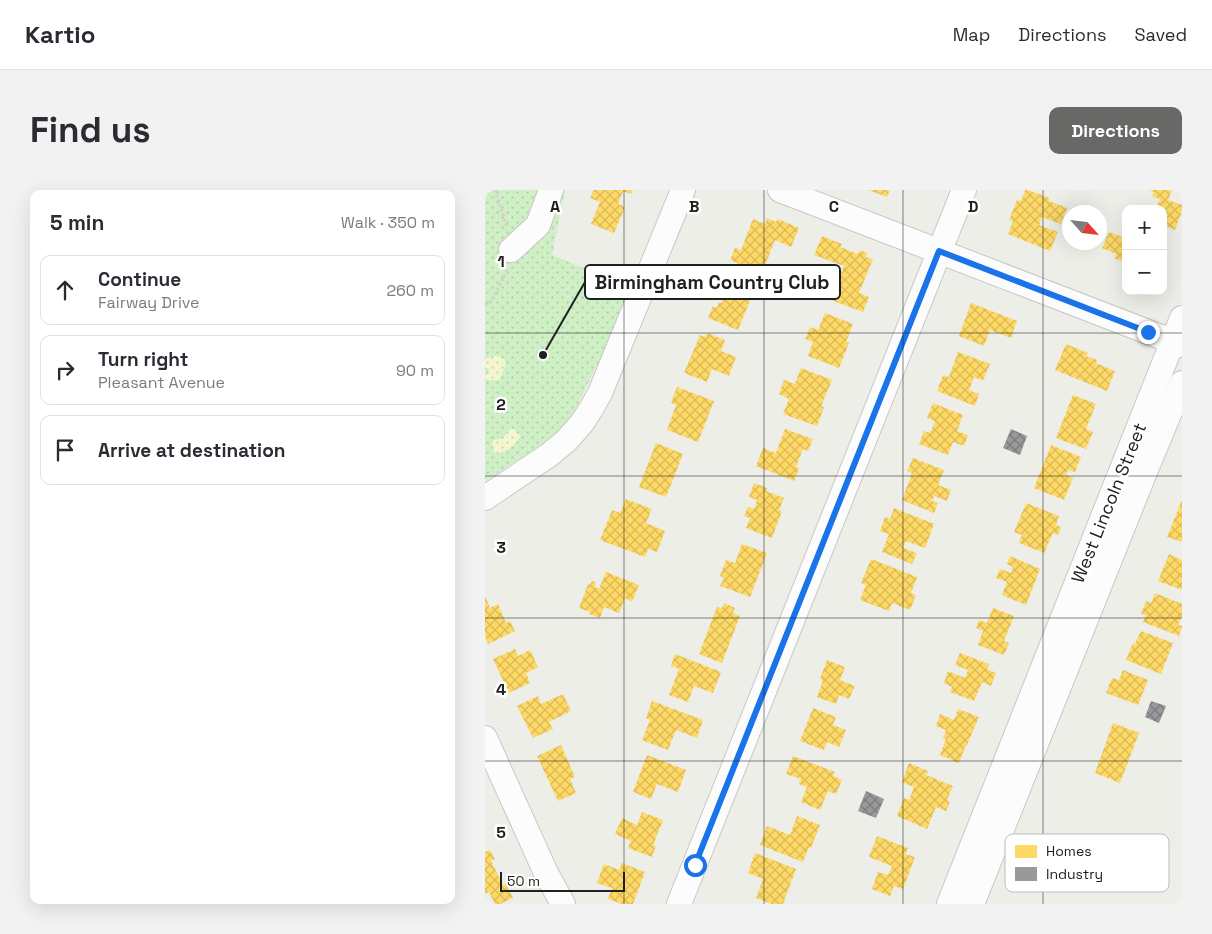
<!DOCTYPE html>
<meta charset="utf-8">
<style>
body{margin:0;font-family:"Space Grotesk",sans-serif;background:#f2f2f3;color:#2b2b33}
.controls{position:absolute;right:15px;top:15px;display:grid;overflow:hidden;border-radius:10px;box-shadow:0 5px 20px #0002}
.controls button{width:45px;height:45px;display:grid;place-items:center;padding:0;border:0;border-bottom:1px solid #e1e1e2;background:#fff;color:#2b2b33;font:25px sans-serif}
.compass{position:absolute;left:577px;top:15px;width:45px;height:45px;border-radius:50%;background:#fff;box-shadow:0 5px 20px #0002;rotate:117deg}
.scale{position:absolute;left:15px;bottom:12px;width:125px;box-sizing:border-box;padding-left:5px;border:2px solid #202020;border-top:0;font-size:14px;line-height:18px;white-space:nowrap;color:#202020;-webkit-text-stroke:4px #fff;paint-order:stroke}
.stop{position:absolute;width:15px;height:15px;margin:-11px;border:4px solid #1a73e8;border-radius:50%;background:#fff}
.stop.end{background:#1a73e8;border-color:#fff;box-shadow:0 1px 5px #0008}
.list{margin:0;padding:0;list-style:none}
h2{display:flex;justify-content:space-between;align-items:center;height:65px;margin:0;padding:0 20px;font-size:21px}
h2 small{font-size:16px;font-weight:400;color:#7c7c81}
.list li{display:grid;grid-template-columns:32px 1fr auto;gap:15px;align-items:center;box-sizing:border-box;height:70px;margin:0 10px 10px;padding:0 10px;border:1px solid #e1e1e2;border-radius:10px}
.list b{display:block;font-size:19px;white-space:nowrap}
.list p{margin:0;font-size:16px;white-space:nowrap;color:#7c7c81}
.list em{font-size:16px;font-style:normal;color:#7c7c81}
.icon{flex:none;width:28px;height:28px;fill:none;stroke:currentColor;stroke-width:2;stroke-linecap:round;stroke-linejoin:round}
.map{position:relative;flex:none;width:697px;height:714px;overflow:hidden;border-radius:10px}
header{display:flex;align-items:center;gap:30px;box-sizing:border-box;height:70px;padding:0 25px;background:#fff;border-bottom:1px solid #e1e1e2}
header strong{font-size:24px}
nav{display:flex;gap:28px;margin-inline-start:auto;font-size:18px}
.intro{display:flex;align-items:center;justify-content:space-between;box-sizing:border-box;height:120px;padding:0 30px}
h1{margin:0;font-size:35px}
.button{padding:12px 22px;border-radius:10px;background:#686866;color:#fff;font-size:18px;font-weight:700}
main{display:flex;gap:30px;padding:0 30px}
aside{flex:1;background:#fff;border-radius:10px;box-shadow:0 5px 20px #0002}
.map>svg:first-child{display:block}
.grass{fill:url(#grass-dots)}
.sand{fill:url(#sand-dots)}
.homes{fill:url(#homes-cross-hatch)}
.industry{fill:url(#industry-cross-hatch)}
.lines{fill:none;stroke-linecap:round;stroke-linejoin:round}
.minor-casing{stroke:#c7c7c5;stroke-width:26}
.path{stroke:#d8cec7;stroke-width:3;stroke-dasharray:2.5 2.5;stroke-linecap:butt}
.minor{stroke:#fcfcfc;stroke-width:24}
.route{stroke:#1a73e8;stroke-width:6}
.grid{fill:none;stroke:#202020;stroke-width:1;stroke-opacity:0.55}
.labels{text-anchor:middle;stroke-width:5;stroke-linejoin:round;paint-order:stroke}
.street-label{font-size:18px;fill:#202020;stroke:#fff}
.key{fill:#fff;stroke:#bcbcbc;stroke-width:1}
.key-label{font-size:14px;fill:#202020}
.grid-label{font-size:16px;text-anchor:middle;font-weight:bold;fill:#202020;stroke:#fff;stroke-width:5;stroke-linejoin:round;paint-order:stroke}
.leader{fill:none;stroke:#202020;stroke-width:2}
.callout-dot{fill:#202020;stroke:#fff;stroke-width:2}
.callout{fill:#fff;stroke:#202020;stroke-width:2}
.callout-label{font-size:19px;text-anchor:middle;font-weight:bold;fill:#202020}
</style>
<header>
<strong>Kartio</strong>
<nav><a>Map</a><a>Directions</a><a>Saved</a></nav>
</header>
<div class="intro"><h1>Find us</h1><a class="button">Directions</a></div>
<main>
<aside>
<h2>5 min<small>Walk · 350 m</small></h2>
<ul class="list">
<li><svg class="icon" aria-label="ahead" viewBox="0 0 24 24"><path d="M12 20V5M6 11l6-6 6 6"/></svg><div><b>Continue</b><p>Fairway Drive</p></div><em>260 m</em></li>
<li><svg class="icon" aria-label="right" viewBox="0 0 24 24"><path d="M7 20v-9h11M14 6l5 5-5 5"/></svg><div><b>Turn right</b><p>Pleasant Avenue</p></div><em>90 m</em></li>
<li><svg class="icon" aria-label="arrive" viewBox="0 0 24 24"><path d="M6 21V4h12l-3 4 3 4H6"/></svg><div><b>Arrive at destination</b></div></li>
</ul>
</aside>
<div class="map">
<svg width="697" height="714" viewBox="0 0 697 714">
<defs>
<pattern id="grass-dots" width="8" height="8" patternUnits="userSpaceOnUse" patternTransform="scale(1.25)"><rect width="8" height="8" fill="#cfefc5"/><path d="M2 2h.1M6 6h.1" fill="none" stroke="#b1cda9" stroke-width="1.8" stroke-linecap="round"/></pattern>
<pattern id="sand-dots" width="8" height="8" patternUnits="userSpaceOnUse" patternTransform="scale(1.25)"><rect width="8" height="8" fill="#f3f7cd"/><path d="M2 2h.1M6 6h.1" fill="none" stroke="#d0d3b0" stroke-width="1.8" stroke-linecap="round"/></pattern>
<pattern id="homes-cross-hatch" width="8" height="8" patternUnits="userSpaceOnUse" patternTransform="scale(1.25)"><rect width="8" height="8" fill="#ffd966"/><path d="M0 0l8 8M0 8l8-8" fill="none" stroke="#daba58"/></pattern>
<pattern id="industry-cross-hatch" width="8" height="8" patternUnits="userSpaceOnUse" patternTransform="scale(1.25)"><rect width="8" height="8" fill="#999"/><path d="M0 0l8 8M0 8l8-8" fill="none" stroke="#7c7c7c"/></pattern>
</defs>
<rect width="100%" height="100%" fill="#eeeee9"/>
<polygon class="grass" points="0,0 80,0 67,65 140,95 149,98 84,233 65,249 0,291"/>
<g class="sand">
<path d="M10,166C16,166 19,168 21,174C15,184 20,193 2,190L0,187L3,182L4,179L0,177V169Z"/>
<path d="M26,238L30,240L35,246C31,255 22,262 11,264C8,259 5,255 9,250L18,248Z"/>
</g>
<g class="homes">
<polygon points="109,0 148,0 146,4 138,1 133,14 140,17 129,43 106,34 115,12 105,8"/>
<polygon points="383,0 405,0 402,7"/>
<polygon points="540,0 543,0 564,8 564,11 582,18 576,34 557,27 554,35 573,42 565,61 523,44 528,31 524,30 532,10 536,11"/>
<polygon points="664,0 687,0 683,10 697,15 697,21 690,40 678,35 678,19 663,19 664,15 671,18 675,9 667,6 669,2"/>
<polygon points="282,28 291,32 293,29 314,38 306,57 290,50 277,83 245,70 250,58 256,60 268,29 280,34"/>
<polygon points="624,42 641,48 641,73 629,68 631,64 617,58"/>
<polygon points="337,46 357,54 355,57 373,64 375,60 382,63 381,67 388,69 374,103 384,107 378,122 346,110 359,76 329,65"/>
<polygon points="248,85 263,91 257,104 266,108 253,140 223,128 228,116 232,118 234,112 237,113"/>
<polygon points="486,113 532,131 526,148 505,140 499,156 474,146"/>
<polygon points="340,123 368,134 361,152 364,153 354,178 323,166 328,152 320,149 325,137 333,140"/>
<polygon points="222,143 240,150 236,161 251,167 244,186 227,179 222,192 199,183 215,145 220,147"/>
<polygon points="581,154 603,163 601,166 612,170 611,173 630,181 622,201 570,180"/>
<polygon points="473,162 505,174 498,191 489,187 484,200 494,204 490,216 452,201 458,185 464,187"/>
<polygon points="316,178 347,190 336,216 339,217 332,236 298,224 304,209 294,204 299,190 310,194"/>
<polygon points="192,197 229,211 213,252 182,240 191,215 186,213"/>
<polygon points="588,205 611,214 601,239 608,242 601,259 571,248"/>
<polygon points="448,213 478,225 472,241 483,245 479,256 468,252 463,265 434,254 439,241 445,243 450,231 442,228"/>
<polygon points="300,239 328,249 323,261 318,259 311,277 314,279 309,291 271,276 278,258 291,263"/>
<polygon points="171,253 198,264 181,307 154,297"/>
<polygon points="566,255 596,267 590,282 583,280 581,285 588,288 579,310 549,298"/>
<polygon points="428,268 459,280 453,295 466,300 462,311 449,306 447,311 453,313 449,323 417,310 427,283 422,281"/>
<polygon points="269,293 282,298 281,301 299,308 294,320 297,321 287,348 261,338 265,328 259,326 263,317 269,319 272,310 264,307"/>
<polygon points="141,309 167,319 161,333 180,341 172,362 163,359 160,367 115,350 127,320 135,323"/>
<polygon points="697,310 697,352 682,347"/>
<polygon points="541,313 574,326 571,335 576,337 573,345 568,343 559,363 534,353 537,345 529,342"/>
<polygon points="409,318 449,334 440,358 421,351 418,358 432,363 427,374 397,362 404,344 395,341 400,327 405,329"/>
<polygon points="257,354 282,363 265,407 235,396 239,388 235,386 241,370 250,373"/>
<polygon points="684,364 697,370 697,400 673,391"/>
<polygon points="525,366 555,379 541,415 517,405 522,392 511,388 515,379 526,383 528,377 522,374"/>
<polygon points="386,369 432,387 426,403 431,405 425,420 407,413 404,421 375,410 381,395 376,393"/>
<polygon points="121,382 154,395 147,412 140,408 134,423 119,417 115,428 104,424 105,422 94,418 103,394 105,395 107,391 111,392 110,397 114,399"/>
<polygon points="670,403 697,414 697,426 693,435 697,436 697,438 694,446 658,432 661,425 656,424 661,411 666,413"/>
<polygon points="0,406 5,418 13,414 21,433 25,431 30,441 3,454 0,446"/>
<polygon points="239,413 250,418 248,423 255,426 237,473 214,464 232,417 237,418"/>
<polygon points="508,418 529,426 519,451 524,453 519,465 493,455 498,441 491,438 494,430 502,433"/>
<polygon points="656,441 688,453 676,484 641,470 648,453 650,454"/>
<polygon points="30,459 33,466 45,460 53,477 41,483 45,493 24,503 8,469"/>
<polygon points="475,463 504,474 502,479 511,483 506,496 497,492 489,511 465,502 467,497 459,493 463,481 480,488 483,480 470,475"/>
<polygon points="190,464 236,482 228,503 209,496 203,512 184,505 194,479 186,476"/>
<polygon points="342,470 360,477 355,490 370,496 364,509 354,505 351,514 332,507 338,490 335,489"/>
<polygon points="638,480 663,490 653,515 621,503 627,488 634,490"/>
<polygon points="78,504 86,521 64,532 68,539 48,548 32,516 53,506 56,514"/>
<polygon points="167,511 218,530 212,548 191,540 183,560 157,550 165,530 161,528"/>
<polygon points="328,518 351,527 348,535 361,540 354,557 342,552 339,560 315,551"/>
<polygon points="473,519 494,527 481,557 480,557 474,573 455,565 461,549 458,548 461,540 451,536 455,524 469,530"/>
<polygon points="628,533 654,543 635,593 610,583"/>
<polygon points="76,555 90,587 85,589 91,603 73,611 52,566"/>
<polygon points="162,565 201,580 193,602 172,594 166,609 148,602"/>
<polygon points="308,566 350,582 348,586 357,590 351,604 343,601 335,620 316,612 322,597 314,594 316,589 301,584"/>
<polygon points="424,573 443,581 441,585 468,596 462,610 465,612 461,621 451,617 442,639 412,626 419,608 424,610 429,597 417,592"/>
<polygon points="157,622 178,630 168,655 171,656 167,667 143,658 146,651 130,644 137,628 152,635"/>
<polygon points="312,626 335,635 326,658 324,657 318,672 275,655 282,636 305,645"/>
<polygon points="392,646 423,658 420,664 430,667 418,699 409,696 405,706 387,699 393,682 403,685 407,676 384,667"/>
<polygon points="5,660 10,669 6,671 18,695 21,694 28,708 15,714 10,714 4,702 0,704 0,662"/>
<polygon points="270,663 311,679 298,714 287,714 271,708 278,689 263,683"/>
<polygon points="137,673 160,682 148,714 137,714 123,709 127,698 112,693 119,674 134,680"/>
</g>
<g class="industry">
<polygon points="526,239 542,246 535,265 518,258"/>
<polygon points="666,511 681,516 674,533 660,527"/>
<polygon points="381,601 399,609 391,628 373,621"/>
</g>
<g class="lines">
<g class="minor-casing">
<g id="minor">
<polyline points="295,0 697,155"/>
<polyline points="26,60 53,35 66,0"/>
<polyline points="0,308 64,265 81,251 97,233 106,219 115,203 198,0"/>
<polyline points="0,548 61,683 78,714"/>
<polyline points="194,714 479,0"/>
<polyline points="464,714 697,128"/>
<polyline points="487,714 660,282 697,193"/>
</g>
</g>
<g class="path">
<polyline points="10,0 22,38"/>
<polyline points="0,115 7,111 23,78"/>
</g>
<use href="#minor" class="minor"/>
</g>
<g class="lines">
<polyline class="route" points="210,675 454,61 663,142"/>
</g>
<path class="grid" d="M139,0V714M279,0V714M418,0V714M558,0V714M0,143H697M0,286H697M0,428H697M0,571H697"/>
<g class="labels">
<g class="street-label">
<text transform="translate(624 313) rotate(-68)" y="6">West Lincoln Street</text>
</g>
</g>
<rect x="520" y="644" width="164" height="58" rx="8" class="key"/>
<rect x="530" y="655" width="22" height="13" fill="#ffd966"/>
<rect x="530" y="677" width="22" height="14" fill="#999"/>
<g class="key-label">
<text x="561" y="666">Homes</text>
<text x="561" y="689">Industry</text>
</g>
<g class="grid-label">
<text x="70" y="22">A</text>
<text x="209" y="22">B</text>
<text x="349" y="22">C</text>
<text x="488" y="22">D</text>
<text x="16" y="77">1</text>
<text x="16" y="220">2</text>
<text x="16" y="363">3</text>
<text x="16" y="505">4</text>
<text x="16" y="648">5</text>
</g>
<path class="leader" d="M58 165L100 92"/>
<circle class="callout-dot" cx="58" cy="165" r="5"/>
<rect class="callout" x="100" y="75" width="255" height="34" rx="5"/>
<g class="callout-label">
<text x="227" y="99">Birmingham Country Club</text>
</g>
</svg>
<div class="controls">
<button>+</button>
<button>−</button>
</div>
<svg class="compass" viewBox="-18 -18 36 36"><path d="M0-13l5 13h-10z" fill="#e53935"/><path d="M0 13l5-13h-10z" fill="#7c7c81"/></svg>
<div class="scale">50 m</div>
<div class="stop" style="left:210px;top:675px"></div>
<div class="stop end" style="left:663px;top:142px"></div>
</div>
</main>
